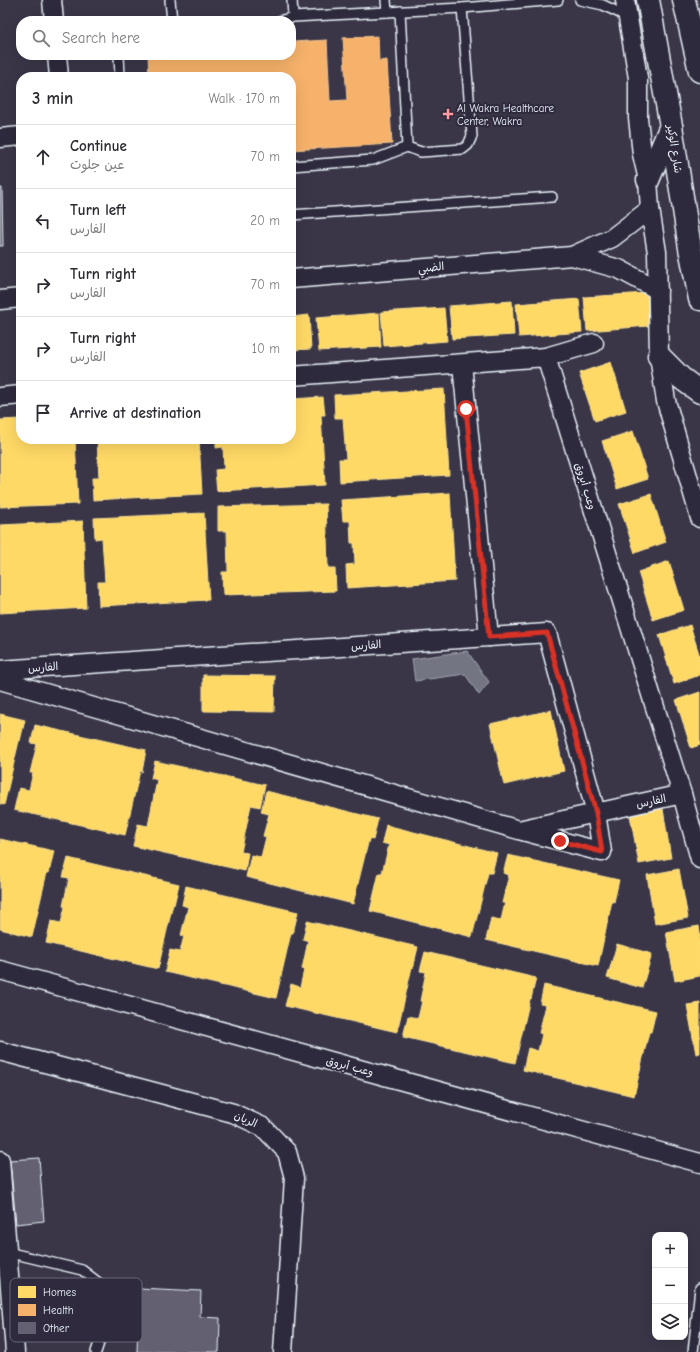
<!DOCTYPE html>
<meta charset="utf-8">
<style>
body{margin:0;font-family:"Comic Neue","Playpen Sans Arabic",sans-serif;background:#f2f2f3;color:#2b2b33}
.controls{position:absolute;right:12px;bottom:12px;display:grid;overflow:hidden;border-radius:8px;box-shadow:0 4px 16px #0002}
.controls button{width:36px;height:36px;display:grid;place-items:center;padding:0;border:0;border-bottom:1px solid #e1e1e2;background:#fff;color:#2b2b33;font:20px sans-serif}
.stop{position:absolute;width:12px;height:12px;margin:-9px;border:3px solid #d93025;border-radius:50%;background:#fff}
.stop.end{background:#d93025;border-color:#fff;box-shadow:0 1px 4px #0008}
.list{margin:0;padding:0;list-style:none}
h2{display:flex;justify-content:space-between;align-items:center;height:52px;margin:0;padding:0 16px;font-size:17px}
h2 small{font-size:13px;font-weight:400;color:#7c7c81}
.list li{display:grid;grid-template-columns:26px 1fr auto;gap:12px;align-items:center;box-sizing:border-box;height:64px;padding:0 16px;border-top:1px solid #e1e1e2}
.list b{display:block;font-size:15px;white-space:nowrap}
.list p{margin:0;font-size:13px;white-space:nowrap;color:#7c7c81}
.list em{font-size:13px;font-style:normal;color:#7c7c81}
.icon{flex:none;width:22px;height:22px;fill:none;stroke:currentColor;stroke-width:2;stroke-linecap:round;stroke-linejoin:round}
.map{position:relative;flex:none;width:700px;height:1352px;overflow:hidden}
.search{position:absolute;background:#fff;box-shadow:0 4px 16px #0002;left:16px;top:16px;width:280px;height:44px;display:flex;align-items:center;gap:10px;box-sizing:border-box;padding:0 14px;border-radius:16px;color:#7c7c81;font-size:15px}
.panel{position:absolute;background:#fff;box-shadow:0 4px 16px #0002;left:16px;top:72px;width:280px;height:372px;border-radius:16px}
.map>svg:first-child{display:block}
.water{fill:#737482;stroke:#a2a6b1}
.homes{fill:#ffd966;stroke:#f8e092}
.health{fill:#f6b26b;stroke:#f2c595}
.building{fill:#636171;stroke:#e8f1f8}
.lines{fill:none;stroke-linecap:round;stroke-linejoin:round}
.service-casing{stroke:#e8f1f8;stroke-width:12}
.minor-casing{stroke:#e8f1f8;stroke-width:21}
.secondary-casing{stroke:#e8f1f8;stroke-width:25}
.service{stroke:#2f2a3d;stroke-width:9}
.minor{stroke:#2f2a3d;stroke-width:18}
.secondary{stroke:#2f2a3d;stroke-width:22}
.route{stroke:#d93025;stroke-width:5}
.poi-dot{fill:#ff9aa2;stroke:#2f2a3d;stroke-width:1.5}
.labels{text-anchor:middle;stroke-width:4;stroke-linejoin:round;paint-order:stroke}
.poi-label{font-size:11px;fill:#e8f1f8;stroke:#2f2a3d;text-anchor:start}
.street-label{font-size:11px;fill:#e8f1f8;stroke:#2f2a3d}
.key{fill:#2f2a3d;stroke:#666675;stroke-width:1}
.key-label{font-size:11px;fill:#e8f1f8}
</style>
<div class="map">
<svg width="700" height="1352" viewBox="0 0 700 1352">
<rect width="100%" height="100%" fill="#3a3648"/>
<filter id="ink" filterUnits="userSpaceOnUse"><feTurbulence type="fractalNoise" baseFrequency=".025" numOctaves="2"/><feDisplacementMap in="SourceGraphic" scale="8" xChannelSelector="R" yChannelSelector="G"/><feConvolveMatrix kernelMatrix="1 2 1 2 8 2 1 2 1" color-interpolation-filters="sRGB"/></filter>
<g filter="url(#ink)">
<polygon class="water" points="467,651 489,682 479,695 465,674 415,681 412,659"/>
<g class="homes">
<polygon points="647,293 649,326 587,331 584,297"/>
<polygon points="579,299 582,332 519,337 516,304"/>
<polygon points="512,301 514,335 452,339 449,306"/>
<polygon points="444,308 447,341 384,346 381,312"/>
<polygon points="379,313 381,347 319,351 316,318"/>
<polygon points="309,315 311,349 291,350 291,317"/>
<polygon points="611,362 626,411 595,421 579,373"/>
<polygon points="444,389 449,475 340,482 339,459 346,459 343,418 335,418 334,395"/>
<polygon points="323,397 325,415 321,415 325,485 217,491 215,470 224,469 223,447 216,448 216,439 291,439 291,399"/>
<polygon points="21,419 21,439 75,439 78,504 0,507 0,420"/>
<polygon points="633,431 648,479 617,489 602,441"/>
<polygon points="97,439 199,439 202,494 93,500 92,478 99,478"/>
<polygon points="450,493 455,581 347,588 346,565 355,564 354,543 351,543 350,521 343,521 341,500"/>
<polygon points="651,494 666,542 635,553 619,504"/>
<polygon points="326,504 328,568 335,568 336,591 223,595 222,572 228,572 227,531 218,531 218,507"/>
<polygon points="204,513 209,600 99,606 98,582 105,582 102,538 95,539 94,518"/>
<polygon points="83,521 86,608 0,613 0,525"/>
<polygon points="669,561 684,610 653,620 638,572"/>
<polygon points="690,625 700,657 700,675 674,684 659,635"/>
<polygon points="203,675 275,676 274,712 203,711"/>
<polygon points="700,692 700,745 691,748 676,700"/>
<polygon points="551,710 564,771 504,785 490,724"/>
<polygon points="0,714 25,720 20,741 19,741 4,805 0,804"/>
<polygon points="35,725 146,750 142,772 140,771 125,835 14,810 19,788 29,790 33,773 30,773 37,744 31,743"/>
<polygon points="155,761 265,785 260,807 251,805 241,852 248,853 245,871 133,846 138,824 148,826 157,780 151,778"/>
<polygon points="266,791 378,819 373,840 369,839 353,904 246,877 251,855 261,857 266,837 263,836 269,814 261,812"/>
<polygon points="663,809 671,858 639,864 630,815"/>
<polygon points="386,825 497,853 492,873 488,873 472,937 370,911 379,873 382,873 389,845 382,843"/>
<polygon points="0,839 54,851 49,873 47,872 32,937 0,929"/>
<polygon points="508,855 619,880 614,902 612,901 598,966 486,940 491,918 501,920 505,903 502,903 509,875 503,873"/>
<polygon points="68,858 179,884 174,905 173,904 158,969 46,943 51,921 61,923 65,907 63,906 69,878 63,877"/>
<polygon points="679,869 688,918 655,924 647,875"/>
<polygon points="186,886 298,912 293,933 291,933 276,998 165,972 170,950 180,952 184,936 181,935 188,907 182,905"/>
<polygon points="307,921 418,947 413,968 412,967 397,1032 285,1006 291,984 300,987 304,970 302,969 308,941 303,939"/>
<polygon points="699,926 700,933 700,976 675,981 666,932"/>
<polygon points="617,944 652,954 642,988 607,978"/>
<polygon points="425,952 536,978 531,999 530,999 515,1063 403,1037 408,1016 418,1018 422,1001 420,1001 426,972 420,971"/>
<polygon points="544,985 656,1011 651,1032 649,1032 634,1096 523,1070 528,1048 538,1051 542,1034 539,1033 546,1005 540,1004"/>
<polygon points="700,1003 700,1053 696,1054 687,1005"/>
</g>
<polygon class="health" points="378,36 379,61 387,60 392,144 291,150 291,77 149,77 148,55 291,55 291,42 327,40 330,101 347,100 343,38"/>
<g class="building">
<polygon points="0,188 2,188 3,246 0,246"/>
<polygon points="39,1158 44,1221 16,1224 10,1160"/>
<polygon points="139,1288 201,1291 200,1317 220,1318 219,1352 137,1352"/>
</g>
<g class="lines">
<g class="service-casing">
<g id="service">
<polyline points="170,0 172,21"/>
<polyline points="292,0 293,17"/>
<polyline points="386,0 387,12"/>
<polyline points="580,0 603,5 628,17"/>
<polyline points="400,11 407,147"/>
<polyline points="279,21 293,17 462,8 558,0"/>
<polyline points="119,55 120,77"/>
<polyline points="291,166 373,160 407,147 421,152 463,149 468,145 472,136 462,8"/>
<polyline points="291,215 552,197"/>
<polyline points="7,1252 82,1270 99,1283 105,1309 102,1334 96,1352"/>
<polyline points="693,1352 700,1288"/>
</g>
</g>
<g class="minor-casing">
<g id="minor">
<polyline points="52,0 54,21"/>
<polyline points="625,0 638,78 638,118 642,154 648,180 650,209 657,252 659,356 666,401 700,518"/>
<polyline points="57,55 59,77"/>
<polyline points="0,138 21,136"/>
<polyline points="572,256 619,269 658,290"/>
<polyline points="291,279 572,256 612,238 650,209"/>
<polyline points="0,300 21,298"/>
<polyline points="546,357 594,343"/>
<polyline points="462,364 489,637"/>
<polyline points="291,376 546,357 682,794 700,859"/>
<polyline points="0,397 21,395"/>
<polyline points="0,670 547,633 596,813 602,852 519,830 0,680"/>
<polyline points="523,829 682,794"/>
<polyline points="0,970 700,1163"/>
<polyline points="0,1051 233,1113 263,1127 287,1152 294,1178 283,1352"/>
<polyline points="0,1160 15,1352"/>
</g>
</g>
<g class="secondary-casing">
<g id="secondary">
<polyline points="648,0 671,126 690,248 700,299"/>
<polyline points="684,0 700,71"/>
<polyline points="648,180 671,126"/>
<polyline points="659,356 681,378 700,392"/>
</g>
</g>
<use href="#service" class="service"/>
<use href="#minor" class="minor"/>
<use href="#secondary" class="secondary"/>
</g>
</g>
<g class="lines" filter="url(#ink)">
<polyline class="route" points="466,409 489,637 547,633 596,813 602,852 560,841"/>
</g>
<path class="poi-dot" d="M446 108h4v4h4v4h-4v4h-4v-4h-4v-4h4z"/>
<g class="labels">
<g class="poi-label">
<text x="457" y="112">Al Wakra Healthcare<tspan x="457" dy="13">Center, Wakra</tspan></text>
</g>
<g class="street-label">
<text transform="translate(675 149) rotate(81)" y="4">شارع الوكير</text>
<text transform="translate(431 267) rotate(-5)" y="4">الضبي</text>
<text transform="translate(586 486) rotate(73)" y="4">وعب أبروق</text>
<text transform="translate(366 645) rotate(-4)" y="4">الفارس</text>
<text transform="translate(43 667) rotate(-4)" y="4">الفارس</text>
<text transform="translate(651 801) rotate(-12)" y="4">الفارس</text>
<text transform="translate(350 1066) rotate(15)" y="4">وعب أبروق</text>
<text transform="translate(246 1119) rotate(24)" y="4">الريان</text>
</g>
</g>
<rect x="10" y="1278" width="132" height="64" rx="6" class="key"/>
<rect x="18" y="1286" width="18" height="12" fill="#ffd966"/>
<rect x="18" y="1304" width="18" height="12" fill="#f6b26b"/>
<rect x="18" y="1322" width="18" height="12" fill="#636171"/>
<g class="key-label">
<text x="43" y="1296">Homes</text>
<text x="43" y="1314">Health</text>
<text x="43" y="1332">Other</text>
</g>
</svg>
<div class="controls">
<button>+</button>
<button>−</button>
<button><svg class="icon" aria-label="layers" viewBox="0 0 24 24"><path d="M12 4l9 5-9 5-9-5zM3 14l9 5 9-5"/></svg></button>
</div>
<div class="stop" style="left:466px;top:409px"></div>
<div class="stop end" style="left:560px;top:841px"></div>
<div class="search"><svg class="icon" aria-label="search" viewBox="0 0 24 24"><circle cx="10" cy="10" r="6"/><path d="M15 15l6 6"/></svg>Search here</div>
<section class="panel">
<h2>3 min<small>Walk · 170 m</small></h2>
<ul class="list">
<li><svg class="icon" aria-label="ahead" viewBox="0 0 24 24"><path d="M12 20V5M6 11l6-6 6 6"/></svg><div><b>Continue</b><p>عين جلوت</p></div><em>70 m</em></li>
<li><svg class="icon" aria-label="left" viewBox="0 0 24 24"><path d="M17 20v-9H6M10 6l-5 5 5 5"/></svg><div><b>Turn left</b><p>الفارس</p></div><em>20 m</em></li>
<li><svg class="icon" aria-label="right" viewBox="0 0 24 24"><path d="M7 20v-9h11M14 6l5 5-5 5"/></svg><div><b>Turn right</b><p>الفارس</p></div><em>70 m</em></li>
<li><svg class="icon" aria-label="right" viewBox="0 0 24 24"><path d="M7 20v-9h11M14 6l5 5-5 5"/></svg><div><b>Turn right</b><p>الفارس</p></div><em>10 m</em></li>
<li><svg class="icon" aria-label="arrive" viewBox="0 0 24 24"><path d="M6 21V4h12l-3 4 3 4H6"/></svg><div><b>Arrive at destination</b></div></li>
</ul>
</section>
</div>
